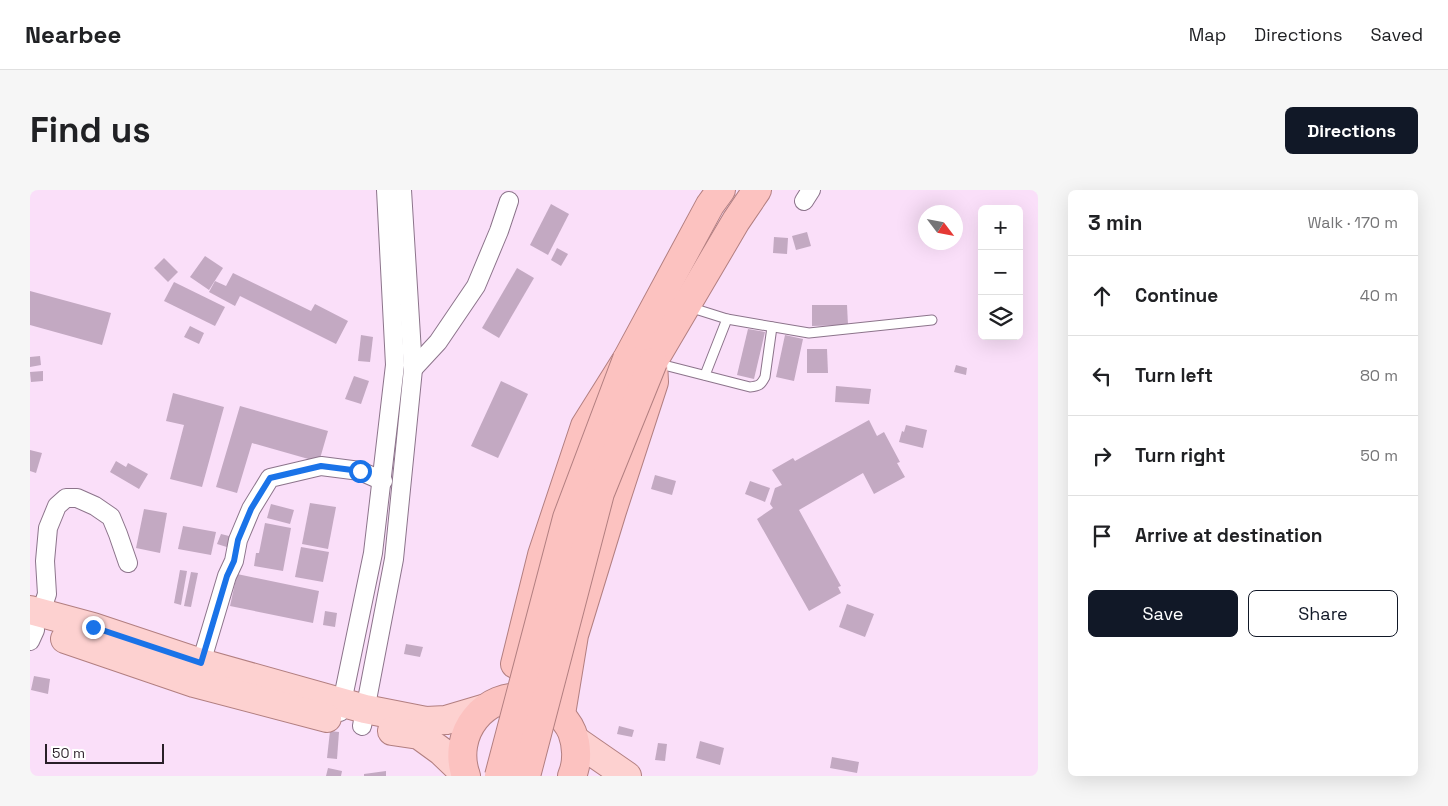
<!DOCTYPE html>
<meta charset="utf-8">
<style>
body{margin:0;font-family:"Space Grotesk",sans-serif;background:#f6f6f6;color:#202124}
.controls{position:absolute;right:15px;top:15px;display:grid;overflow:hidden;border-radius:8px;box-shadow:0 5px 20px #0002}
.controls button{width:45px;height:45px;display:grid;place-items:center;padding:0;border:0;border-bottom:1px solid #e0e0e0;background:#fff;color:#202124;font:25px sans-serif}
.compass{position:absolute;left:888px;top:15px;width:45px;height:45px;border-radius:50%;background:#fff;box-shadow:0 5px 20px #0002;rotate:122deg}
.scale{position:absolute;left:15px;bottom:12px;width:119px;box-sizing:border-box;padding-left:5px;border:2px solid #291f28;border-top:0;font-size:14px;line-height:18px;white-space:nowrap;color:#291f28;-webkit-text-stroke:4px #fff;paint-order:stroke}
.stop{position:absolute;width:15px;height:15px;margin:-11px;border:4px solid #1a73e8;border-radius:50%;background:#fff}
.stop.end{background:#1a73e8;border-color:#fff;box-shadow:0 1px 5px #0008}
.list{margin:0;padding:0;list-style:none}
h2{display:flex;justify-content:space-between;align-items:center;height:65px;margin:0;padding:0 20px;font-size:21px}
h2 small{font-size:16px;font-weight:400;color:#757577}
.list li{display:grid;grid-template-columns:32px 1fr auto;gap:15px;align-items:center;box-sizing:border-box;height:80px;padding:0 20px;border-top:1px solid #e0e0e0}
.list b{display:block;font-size:19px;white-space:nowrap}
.list em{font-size:16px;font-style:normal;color:#757577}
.actions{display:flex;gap:10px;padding:15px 20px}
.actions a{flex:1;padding:11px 0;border:1px solid #111827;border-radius:8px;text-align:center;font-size:18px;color:#111827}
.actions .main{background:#111827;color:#fff}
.icon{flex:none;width:28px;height:28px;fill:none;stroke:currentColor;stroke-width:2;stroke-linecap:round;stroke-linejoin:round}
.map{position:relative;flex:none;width:1008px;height:586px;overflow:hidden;border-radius:8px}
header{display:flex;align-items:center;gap:30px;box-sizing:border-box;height:70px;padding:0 25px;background:#fff;border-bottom:1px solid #e0e0e0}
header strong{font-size:24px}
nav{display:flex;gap:28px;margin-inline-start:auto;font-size:18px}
.intro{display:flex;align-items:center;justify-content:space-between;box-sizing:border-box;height:120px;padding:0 30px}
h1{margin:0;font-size:35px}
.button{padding:12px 22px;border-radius:8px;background:#111827;color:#fff;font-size:18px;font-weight:700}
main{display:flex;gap:30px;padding:0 30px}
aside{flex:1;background:#fff;border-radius:8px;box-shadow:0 5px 20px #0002}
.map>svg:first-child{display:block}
.building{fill:#c3a9c2}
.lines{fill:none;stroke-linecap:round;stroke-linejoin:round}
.service-casing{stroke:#8c748b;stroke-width:11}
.minor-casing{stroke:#8c748b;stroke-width:20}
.primary-casing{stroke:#b27f80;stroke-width:30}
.trunk-casing{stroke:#b27f80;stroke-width:30}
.service{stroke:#fff;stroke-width:9}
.minor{stroke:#fff;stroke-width:18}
.primary{stroke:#fdd1d0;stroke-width:28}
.trunk{stroke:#fcc2c0;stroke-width:28}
.trunk-bridge-casing{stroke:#b27f80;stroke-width:30;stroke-linecap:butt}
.trunk-bridge{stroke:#fcc2c0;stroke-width:28}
.route{stroke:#1a73e8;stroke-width:6}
</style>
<header>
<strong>Nearbee</strong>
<nav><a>Map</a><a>Directions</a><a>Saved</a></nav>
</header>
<div class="intro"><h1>Find us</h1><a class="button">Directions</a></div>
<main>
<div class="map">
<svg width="1008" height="586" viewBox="0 0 1008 586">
<rect width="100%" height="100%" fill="#fadff9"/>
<g class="building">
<polygon points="521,14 539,24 518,65 500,55"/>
<polygon points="777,42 781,56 766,60 762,46"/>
<polygon points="744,47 758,48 757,64 743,63"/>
<polygon points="527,58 538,64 531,76 521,70"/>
<polygon points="175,66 193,78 179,100 160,87"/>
<polygon points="134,68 148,82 138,92 124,78"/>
<polygon points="487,78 504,88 469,148 452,138"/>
<polygon points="203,83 281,121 285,114 318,131 306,154 210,106 205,116 179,102 185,91 196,96"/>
<polygon points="144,92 195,117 185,136 134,111"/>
<polygon points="0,101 81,123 72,155 0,135"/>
<polygon points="782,115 817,115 818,135 782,136"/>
<polygon points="160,136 174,143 169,154 154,147"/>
<polygon points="718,139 735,142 724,189 707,185"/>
<polygon points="331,145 343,147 340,172 328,171"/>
<polygon points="755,145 773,149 764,191 746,187"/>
<polygon points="777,159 797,159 798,183 777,183"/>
<polygon points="10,166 11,175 0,177 0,167"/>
<polygon points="926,175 937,178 936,185 924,182"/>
<polygon points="13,181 13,191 1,192 0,182"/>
<polygon points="324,186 339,191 331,214 315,209"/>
<polygon points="471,191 498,204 468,268 441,256"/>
<polygon points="806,196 841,199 839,214 805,212"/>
<polygon points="143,203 194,217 172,297 140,289 154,235 136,231"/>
<polygon points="210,216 298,241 289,272 222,253 207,303 186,297"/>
<polygon points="839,230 847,246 854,242 870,272 867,273 875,287 844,304 833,283 769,320 811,396 808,397 811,403 779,421 727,329 743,318 740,314 745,298 752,295 742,280 763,268 765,271"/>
<polygon points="876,235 897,240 893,258 869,252 872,241 874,242"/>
<polygon points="0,260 12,263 6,283 0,281"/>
<polygon points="86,271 96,277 98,273 118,284 109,299 80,282"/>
<polygon points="625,285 646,291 642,305 621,299"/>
<polygon points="720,291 740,298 735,312 715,304"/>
<polygon points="280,313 306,317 298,359 272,354"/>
<polygon points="241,314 264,320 260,334 237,328"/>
<polygon points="114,319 137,323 130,363 106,358"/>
<polygon points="235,333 261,338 253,381 224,376 226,363 229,363"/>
<polygon points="153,336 186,342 181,365 148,359"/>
<polygon points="191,344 203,347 200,358 187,354"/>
<polygon points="271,357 299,362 293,392 265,387"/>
<polygon points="150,380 157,381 151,415 144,413"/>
<polygon points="161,382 168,383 161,417 154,416"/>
<polygon points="207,384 289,401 283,433 200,416"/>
<polygon points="817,414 844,424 835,447 809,437"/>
<polygon points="295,421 307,423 305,437 293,435"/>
<polygon points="376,454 393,457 390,467 374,464"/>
<polygon points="4,486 20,489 18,504 1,500"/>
<polygon points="589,536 604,540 602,547 587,544"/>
<polygon points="300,541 309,542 307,569 297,568"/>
<polygon points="670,551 694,558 690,575 666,568"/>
<polygon points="628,553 637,554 635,571 625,570"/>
<polygon points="802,567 829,572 827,583 800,578"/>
<polygon points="298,578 312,581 311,586 296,586"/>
<polygon points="356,581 356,586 334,586 334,584"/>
</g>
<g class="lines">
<g class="service-casing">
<g id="service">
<polyline points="659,117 697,129 779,143 902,130"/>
<path d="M626,173L720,197C729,196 731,195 735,187L742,137"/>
<polyline points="675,185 697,129"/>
</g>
</g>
<g class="minor-casing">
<g id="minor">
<polyline points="774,11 781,0"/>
<polyline points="383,179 408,152 446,96 469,41 479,11"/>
<polyline points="11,422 17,404 15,371 18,338 27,316 36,308 47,308 65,316 81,327 88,344 98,373"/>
<polyline points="0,451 5,440"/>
<polyline points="171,473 197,386 204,371 208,350 221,319 240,288 291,276 330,281 353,291"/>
<polyline points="310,522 343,363 365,175 356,0"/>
<polyline points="332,536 364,369 383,179 372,0"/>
</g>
</g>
<g class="primary-casing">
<g id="primary">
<polyline points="0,420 63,437 171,473 335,519 396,531 416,530 453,519"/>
<polyline points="35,449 164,493 297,528"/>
<polyline points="362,541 389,545 411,561 435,584"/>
<polyline points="545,550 597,586"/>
</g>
</g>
<g class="trunk-casing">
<g id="trunk">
<polyline points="485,474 512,365 555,236 597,169 680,15 691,0"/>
<polyline points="531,524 544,445 582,321 624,192 623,172 706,31 727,0"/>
<path d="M436,586C421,544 454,501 499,508C508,509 516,512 523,518C531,525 538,532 542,542C547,555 548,572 542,586"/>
</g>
</g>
<use href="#service" class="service"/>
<use href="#minor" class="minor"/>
<use href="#primary" class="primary"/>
<use href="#trunk" class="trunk"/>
<g class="trunk-bridge-casing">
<g id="trunk-bridge">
<polyline points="469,586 537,328 597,169"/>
<polyline points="496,586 570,303 623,172"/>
</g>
</g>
<use href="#trunk-bridge" class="trunk-bridge"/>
</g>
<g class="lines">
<polyline class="route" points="63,437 171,473 197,386 204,371 208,350 221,319 240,288 291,276 330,281"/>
</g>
</svg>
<div class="controls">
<button>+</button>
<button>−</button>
<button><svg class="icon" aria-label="layers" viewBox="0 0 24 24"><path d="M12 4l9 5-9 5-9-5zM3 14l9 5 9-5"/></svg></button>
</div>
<svg class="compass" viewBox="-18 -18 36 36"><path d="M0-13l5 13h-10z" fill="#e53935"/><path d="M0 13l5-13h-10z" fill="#757577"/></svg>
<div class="scale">50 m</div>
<div class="stop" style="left:330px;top:281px"></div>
<div class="stop end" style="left:63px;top:437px"></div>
</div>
<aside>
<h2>3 min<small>Walk · 170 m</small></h2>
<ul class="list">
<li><svg class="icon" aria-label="ahead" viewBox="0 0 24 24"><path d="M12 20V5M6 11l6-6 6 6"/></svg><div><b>Continue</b></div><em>40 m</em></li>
<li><svg class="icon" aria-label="left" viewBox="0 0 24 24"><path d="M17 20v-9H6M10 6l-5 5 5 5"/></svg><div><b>Turn left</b></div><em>80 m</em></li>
<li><svg class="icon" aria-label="right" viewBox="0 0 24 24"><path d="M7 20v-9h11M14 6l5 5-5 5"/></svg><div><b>Turn right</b></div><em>50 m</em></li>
<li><svg class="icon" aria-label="arrive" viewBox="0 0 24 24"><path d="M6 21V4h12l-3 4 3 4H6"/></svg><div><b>Arrive at destination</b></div></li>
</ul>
<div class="actions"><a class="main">Save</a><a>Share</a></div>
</aside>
</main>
